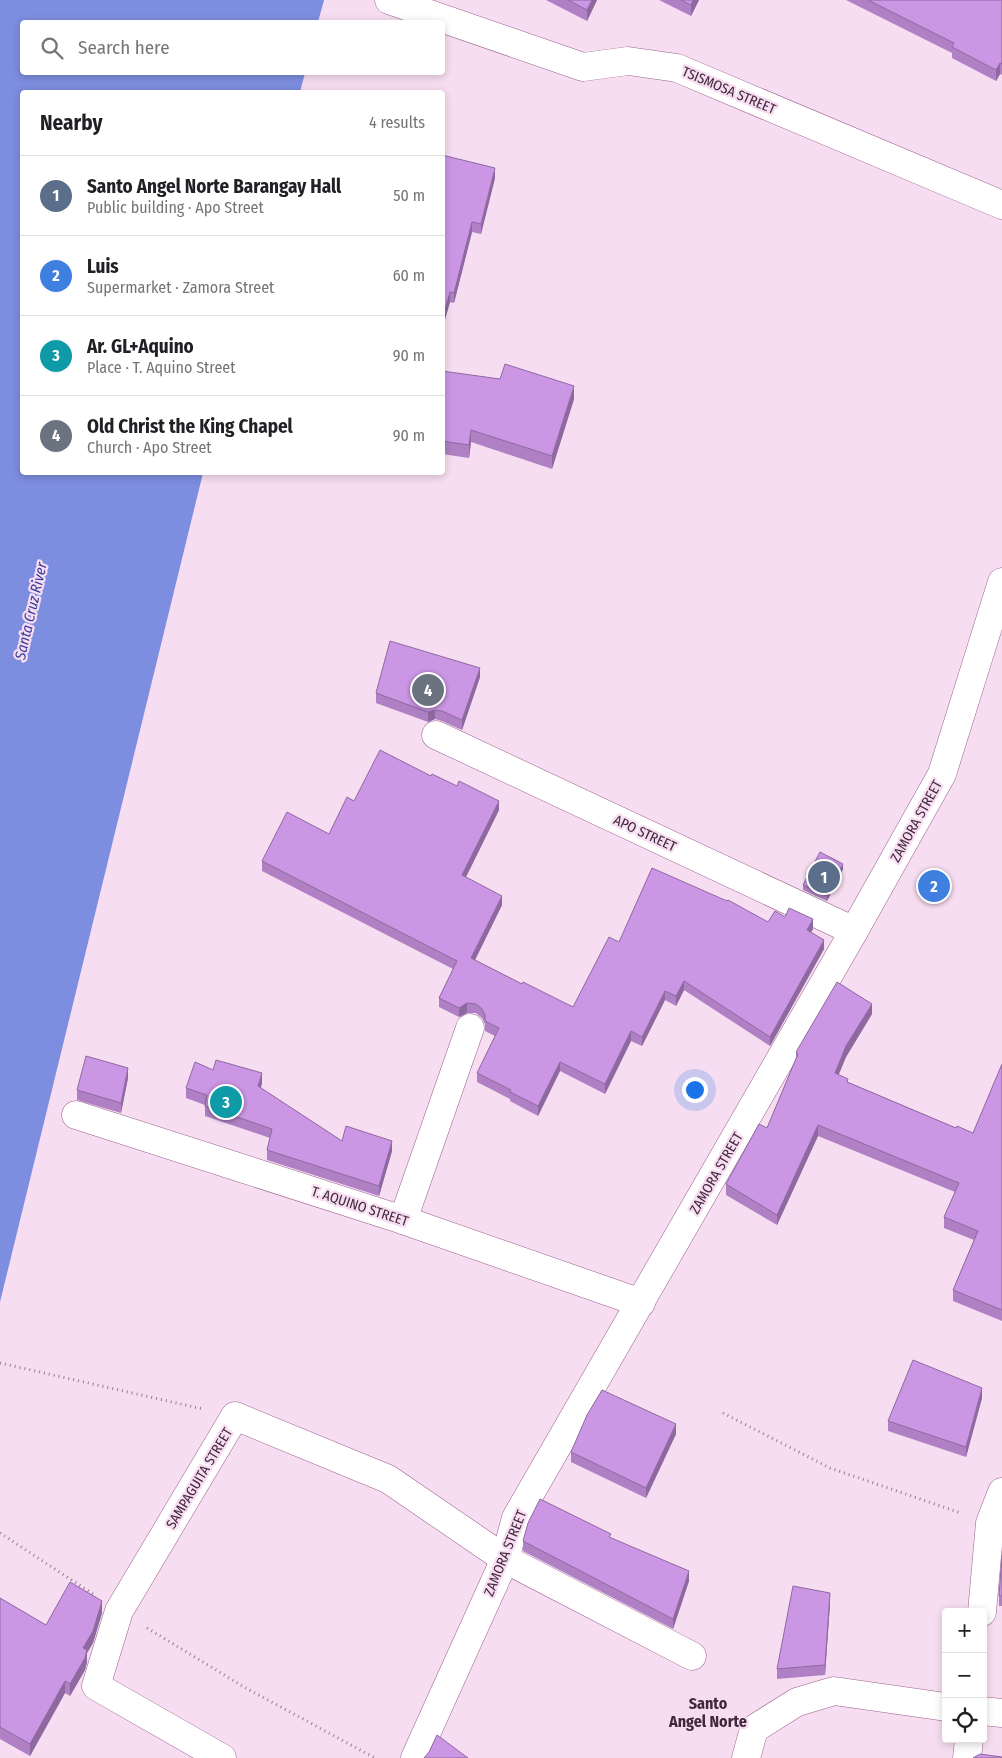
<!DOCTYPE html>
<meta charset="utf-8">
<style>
body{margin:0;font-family:"Fira Sans Condensed",sans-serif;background:#f6f6f6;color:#202124}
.controls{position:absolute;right:15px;bottom:15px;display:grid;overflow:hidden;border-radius:5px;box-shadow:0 2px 8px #0003}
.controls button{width:45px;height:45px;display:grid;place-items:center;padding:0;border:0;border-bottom:1px solid #e0e0e0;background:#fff;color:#202124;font:25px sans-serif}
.you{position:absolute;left:694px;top:1089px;width:18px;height:18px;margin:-12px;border:4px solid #fff;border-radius:50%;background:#1a73e8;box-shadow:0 0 0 8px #1a73e833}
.badge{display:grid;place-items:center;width:32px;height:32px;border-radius:50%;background:#0f683b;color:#fff;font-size:16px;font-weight:700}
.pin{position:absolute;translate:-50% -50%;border:2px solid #fff;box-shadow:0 1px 5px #0006}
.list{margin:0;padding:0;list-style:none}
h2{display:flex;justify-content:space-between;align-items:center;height:65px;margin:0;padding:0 20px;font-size:21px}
h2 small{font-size:16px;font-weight:400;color:#757577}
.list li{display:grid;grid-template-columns:32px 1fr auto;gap:15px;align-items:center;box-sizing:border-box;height:80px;padding:0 20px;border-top:1px solid #e0e0e0}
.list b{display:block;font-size:19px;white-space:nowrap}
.list p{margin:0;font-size:16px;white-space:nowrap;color:#757577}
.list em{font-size:16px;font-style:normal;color:#757577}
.icon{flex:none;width:28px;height:28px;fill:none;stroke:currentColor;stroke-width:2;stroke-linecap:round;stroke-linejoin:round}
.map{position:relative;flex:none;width:1002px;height:1758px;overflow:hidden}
.search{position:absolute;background:#fff;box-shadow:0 2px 8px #0003;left:20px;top:20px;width:425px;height:55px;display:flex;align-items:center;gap:12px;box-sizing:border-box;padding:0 18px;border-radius:5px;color:#757577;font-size:19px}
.panel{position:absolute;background:#fff;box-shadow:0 2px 8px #0003;left:20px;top:90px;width:425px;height:385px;border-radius:5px}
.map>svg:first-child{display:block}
.water{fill:#7d8ddf}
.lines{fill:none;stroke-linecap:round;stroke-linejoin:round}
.street-casing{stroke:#9b618f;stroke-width:29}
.path{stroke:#987e92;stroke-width:3;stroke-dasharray:1 4;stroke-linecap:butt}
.street{stroke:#fff;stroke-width:28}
.wall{fill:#af81c4}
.shaded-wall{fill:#8e69a0}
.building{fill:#cb96e4;stroke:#8e69a0}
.labels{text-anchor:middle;stroke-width:4.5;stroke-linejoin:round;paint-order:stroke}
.street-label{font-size:14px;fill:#41283c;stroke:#f7ddf1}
.water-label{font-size:15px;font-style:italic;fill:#353b9a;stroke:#f7ddf1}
.quarter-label{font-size:16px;font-weight:bold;fill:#41283c;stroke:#f7ddf1}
</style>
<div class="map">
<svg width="1002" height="1758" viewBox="0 0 1002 1758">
<rect width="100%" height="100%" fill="#f7ddf1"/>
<polygon class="water" points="0,0 324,0 318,22 22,22 22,72 305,73 300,92 22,92 22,472 203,473 0,1302"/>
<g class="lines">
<g class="street-casing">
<g id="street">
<polyline points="389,0 583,67 628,61 677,68 1002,205"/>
<polyline points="436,735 854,931"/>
<polyline points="76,1115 403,1220 641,1303"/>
<polyline points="403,1220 470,1028"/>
<polyline points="982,1612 990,1523 1002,1492"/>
<polyline points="983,1711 1002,1713"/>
<polyline points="222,1758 96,1686 119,1611 235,1416 388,1479 505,1559 692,1656"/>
<polyline points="415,1758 505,1559 516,1518 854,931 942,774 1002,582"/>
<polyline points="746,1758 754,1729 797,1702 834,1691 946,1707"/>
<polyline points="967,1758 969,1739"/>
</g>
</g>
<g class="path">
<polyline points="0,1363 203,1409"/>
<polyline points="723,1413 830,1468 961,1513"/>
<polyline points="0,1533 93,1594"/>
<polyline points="147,1628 244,1687 375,1758"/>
</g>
<use href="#street" class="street"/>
</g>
<g class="wall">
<polygon points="546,0 597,0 587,21"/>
<polygon points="659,0 699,0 691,16"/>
<polygon points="846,0 1002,0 1002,75 1000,74 996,81 952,58 952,53"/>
<polygon points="442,155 495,178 481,234 472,232 454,303 450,302 442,330"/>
<polygon points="442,371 574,399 552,469 471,442 469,458 442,454"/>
<polygon points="480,677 462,730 442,721 435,719 428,722 376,703 376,693"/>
<polygon points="354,801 499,810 466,877 502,905 475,960 522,984 573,1007 619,942 768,922 785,917 813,929 811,932 824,949 770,1046 684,990 676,1006 665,1000 642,1046 631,1041 605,1094 560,1071 538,1116 510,1101 510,1099 477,1082 477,1073 495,1036 485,1031 485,1024 482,1018 476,1013 467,1013 459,1017 439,1007 439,998 453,969 262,871 262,861 329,834"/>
<polygon points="843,869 827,901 803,890 803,885"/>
<polygon points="872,1014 846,1057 838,1075 848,1082 956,1128 973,1133 1002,1064 1002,1321 953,1301 953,1290 974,1240 944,1228 944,1217 955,1192 818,1136 777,1225 726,1195 726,1184 767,1128 796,1058 796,1052"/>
<polygon points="128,1078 121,1113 77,1100 77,1090"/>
<polygon points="262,1083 261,1088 342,1141 392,1151 379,1196 267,1160 267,1150 270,1138 205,1116 205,1105 186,1098 186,1088"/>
<polygon points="982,1398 966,1457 888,1431 888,1421"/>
<polygon points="676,1434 646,1498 571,1462 571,1452"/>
<polygon points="611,1538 689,1581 673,1629 523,1551 523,1541"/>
<polygon points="1002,1555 1002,1606 999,1606 999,1596"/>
<polygon points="0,1598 46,1625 102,1613 93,1643 87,1653 87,1662 85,1670 70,1696 65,1693 30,1756 0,1739"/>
<polygon points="830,1603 825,1675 777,1679 777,1669"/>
</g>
<g class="shaded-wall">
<polygon points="592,0 597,0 587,21 587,10"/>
<polygon points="693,0 699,0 691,16 691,5"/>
<polygon points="1000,63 1000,74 996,81 996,70"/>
<polygon points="495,168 495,178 481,234 481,224"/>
<polygon points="472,222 472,232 454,303 454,293"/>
<polygon points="450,292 450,302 442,330 442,320"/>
<polygon points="574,386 574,399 552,469 552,456"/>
<polygon points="471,430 471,442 469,458 469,445"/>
<polygon points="480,668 480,677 462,730 462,720"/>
<polygon points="435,710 435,719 428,722 428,712"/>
<polygon points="499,801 499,810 462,885 462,875"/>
<polygon points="843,864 843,869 827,901 827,896"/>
<polygon points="502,896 502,905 471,968 471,958"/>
<polygon points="813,919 813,929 807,939 807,930"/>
<polygon points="824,940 824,949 770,1046 770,1037"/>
<polygon points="684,981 684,990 676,1006 676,996"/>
<polygon points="665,991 665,1000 642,1046 642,1037"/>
<polygon points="467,1003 467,1013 459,1017 459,1008"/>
<polygon points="872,1004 872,1014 846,1057 835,1084 835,1073 846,1046"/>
<polygon points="631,1031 631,1041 605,1094 605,1084"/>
<polygon points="560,1062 560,1071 538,1116 538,1106"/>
<polygon points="128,1068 128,1078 121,1113 121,1103"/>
<polygon points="262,1073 262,1083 258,1096 258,1086"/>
<polygon points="818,1125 818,1136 777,1225 777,1215"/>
<polygon points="392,1141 392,1151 379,1196 379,1186"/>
<polygon points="982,1388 982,1398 966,1457 966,1447"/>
<polygon points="676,1424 676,1434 646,1498 646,1488"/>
<polygon points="689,1571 689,1581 673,1629 673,1619"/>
<polygon points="830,1593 830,1603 825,1675 825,1665"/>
<polygon points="102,1601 102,1613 93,1643 87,1653 87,1662 85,1670 70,1696 70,1684 83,1648"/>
<polygon points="65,1681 65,1693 30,1756 30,1744"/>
</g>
<g class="building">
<polygon points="568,0 592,0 587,10"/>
<polygon points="681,0 693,0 691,5"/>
<polygon points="868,0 1002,0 1002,64 1000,63 996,70 952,47 954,43"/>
<polygon points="442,155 495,168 481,224 472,222 454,293 450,292 442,320"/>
<polygon points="505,364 574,386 552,456 471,430 469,445 442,441 442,371 500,379"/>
<polygon points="390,641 480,668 462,720 442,711 435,710 428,712 376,693"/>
<polygon points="380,750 431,776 432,774 457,786 459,781 499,801 462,875 502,896 471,958 522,984 523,982 573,1007 609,937 619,942 652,868 727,901 728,900 768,922 775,911 785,917 789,908 813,919 807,930 824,940 770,1037 684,981 676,996 665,991 642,1037 631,1031 605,1084 560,1062 538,1106 510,1092 511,1090 477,1073 499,1028 485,1021 485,1015 482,1009 476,1004 467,1003 459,1008 439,998 457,961 262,861 287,812 329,834 347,797 354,801"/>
<polygon points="820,852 843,864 827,896 803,885"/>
<polygon points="837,982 872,1004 846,1046 835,1073 848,1079 847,1082 956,1128 957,1126 973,1133 1002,1064 1002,1310 953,1290 978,1231 944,1217 959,1183 818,1125 777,1215 726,1184 759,1124 767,1128 798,1054 796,1052"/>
<polygon points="86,1056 128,1068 121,1103 77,1090"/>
<polygon points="216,1060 262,1073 258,1086 342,1141 346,1126 392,1141 379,1186 267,1150 272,1129 205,1106 207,1095 186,1088 195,1062 213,1070"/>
<polygon points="913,1360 982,1388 966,1447 888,1421"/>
<polygon points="602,1390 676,1424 646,1488 571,1452 587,1415"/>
<polygon points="540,1499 611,1534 609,1537 689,1571 673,1619 523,1541 528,1523"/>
<polygon points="1002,1555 1002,1596 999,1596"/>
<polygon points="70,1582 102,1601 93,1631 83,1648 87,1650 85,1658 70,1684 65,1681 30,1744 0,1727 0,1598 46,1625"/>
<polygon points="793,1586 830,1593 825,1665 777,1669"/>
<polygon points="437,1735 468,1758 424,1758 429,1752"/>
<polygon points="980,1754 1002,1757 1002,1758 973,1758"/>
</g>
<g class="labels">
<g class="street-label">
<text transform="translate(729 90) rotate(23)" y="5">TSISMOSA STREET</text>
<text transform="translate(916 821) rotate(-61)" y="5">ZAMORA STREET</text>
<text transform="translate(645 833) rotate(25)" y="5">APO STREET</text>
<text transform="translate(716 1173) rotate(-60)" y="5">ZAMORA STREET</text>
<text transform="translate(360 1206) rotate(18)" y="5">T. AQUINO STREET</text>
<text transform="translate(199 1478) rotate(-59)" y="5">SAMPAGUITA STREET</text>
<text transform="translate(505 1553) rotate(-68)" y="5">ZAMORA STREET</text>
</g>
<g class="water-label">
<text transform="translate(31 611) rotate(-77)" y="5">Santa Cruz River</text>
</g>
<g class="quarter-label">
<text x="708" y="1709">Santo<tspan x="708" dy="18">Angel Norte</tspan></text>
</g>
</g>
</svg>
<div class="controls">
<button>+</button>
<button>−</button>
<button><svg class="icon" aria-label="locate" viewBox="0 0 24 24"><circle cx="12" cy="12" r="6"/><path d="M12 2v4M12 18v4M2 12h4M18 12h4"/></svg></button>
</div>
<div class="you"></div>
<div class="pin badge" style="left:824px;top:877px;background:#5c6f8a">1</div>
<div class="pin badge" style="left:934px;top:886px;background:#3f7fe0">2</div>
<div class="pin badge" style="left:226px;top:1102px;background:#0f9aa8">3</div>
<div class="pin badge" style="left:428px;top:690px;background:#6b7280">4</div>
<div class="search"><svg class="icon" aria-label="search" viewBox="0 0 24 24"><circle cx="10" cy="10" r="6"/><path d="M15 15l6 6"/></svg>Search here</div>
<section class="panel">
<h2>Nearby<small>4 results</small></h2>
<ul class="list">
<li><span class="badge" style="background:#5c6f8a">1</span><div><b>Santo Angel Norte Barangay Hall</b><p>Public building · Apo Street</p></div><em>50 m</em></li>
<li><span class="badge" style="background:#3f7fe0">2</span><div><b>Luis</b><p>Supermarket · Zamora Street</p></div><em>60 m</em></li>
<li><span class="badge" style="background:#0f9aa8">3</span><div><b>Ar. GL+Aquino</b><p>Place · T. Aquino Street</p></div><em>90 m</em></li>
<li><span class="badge" style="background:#6b7280">4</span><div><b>Old Christ the King Chapel</b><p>Church · Apo Street</p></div><em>90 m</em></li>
</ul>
</section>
</div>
